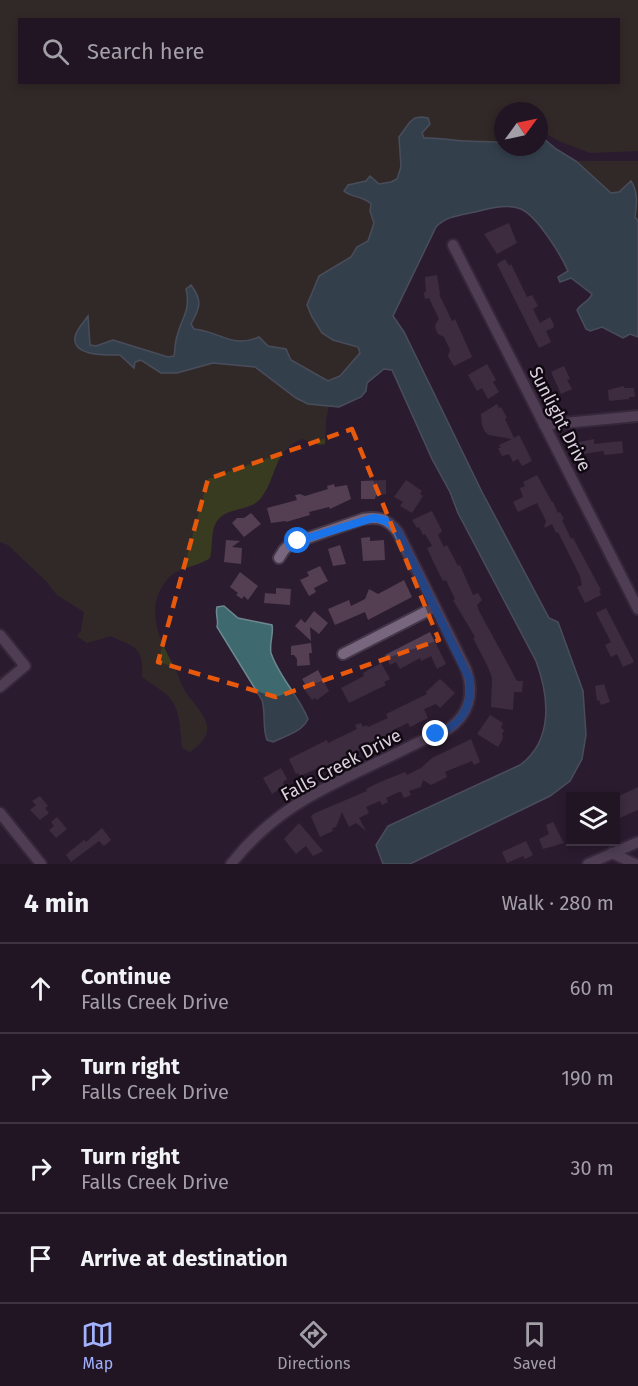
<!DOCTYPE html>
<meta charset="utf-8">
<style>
body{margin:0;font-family:"Fira Sans",sans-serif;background:#2d2231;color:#f1f3f6}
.controls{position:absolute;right:18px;bottom:18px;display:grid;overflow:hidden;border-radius:0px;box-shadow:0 3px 9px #0003}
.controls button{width:54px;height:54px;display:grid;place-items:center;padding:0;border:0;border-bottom:2px solid #3e3441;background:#211524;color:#f1f3f6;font:30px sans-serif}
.compass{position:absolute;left:494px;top:102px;width:54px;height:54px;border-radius:50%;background:#211524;box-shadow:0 3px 9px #0003;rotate:57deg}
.stop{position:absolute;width:18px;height:18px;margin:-14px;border:4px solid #1a73e8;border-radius:50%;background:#fff}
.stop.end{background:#1a73e8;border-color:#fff;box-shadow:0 2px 6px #0008}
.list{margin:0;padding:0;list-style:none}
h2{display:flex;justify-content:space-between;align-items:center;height:78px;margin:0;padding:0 24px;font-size:26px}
h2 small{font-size:20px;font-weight:400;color:#a29fa6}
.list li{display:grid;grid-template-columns:39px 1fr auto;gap:18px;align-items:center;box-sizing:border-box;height:90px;padding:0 24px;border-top:2px solid #3e3441}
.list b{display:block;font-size:22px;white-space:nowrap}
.list p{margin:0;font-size:20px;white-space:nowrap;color:#a29fa6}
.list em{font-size:20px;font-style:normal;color:#a29fa6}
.icon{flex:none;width:33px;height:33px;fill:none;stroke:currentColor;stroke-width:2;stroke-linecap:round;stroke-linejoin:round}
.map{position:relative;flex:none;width:638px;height:864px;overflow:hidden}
.search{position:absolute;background:#211524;box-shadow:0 3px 9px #0003;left:18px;right:18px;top:18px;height:66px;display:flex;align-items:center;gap:15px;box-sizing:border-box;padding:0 21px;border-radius:0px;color:#a29fa6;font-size:22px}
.sheet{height:438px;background:#211524}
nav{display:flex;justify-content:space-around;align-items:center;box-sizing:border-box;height:84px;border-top:2px solid #3e3441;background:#211524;font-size:16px;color:#a29fa6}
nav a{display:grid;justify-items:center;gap:3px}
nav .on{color:#a2b2fd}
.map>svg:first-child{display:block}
.green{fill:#393b20;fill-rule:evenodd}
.water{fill:#3e6a6f;stroke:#6d8990;stroke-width:1.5}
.building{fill:#533e52}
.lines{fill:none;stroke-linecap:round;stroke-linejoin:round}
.minor-casing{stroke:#443748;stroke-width:14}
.minor{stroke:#78667e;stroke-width:10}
.route{stroke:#1a73e8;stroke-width:8}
.marked{fill:none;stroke:#e8590c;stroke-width:4.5;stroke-dasharray:12 8;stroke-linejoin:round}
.labels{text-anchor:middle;stroke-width:5;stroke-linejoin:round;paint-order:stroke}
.street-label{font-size:18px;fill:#dbd1de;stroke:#100912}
</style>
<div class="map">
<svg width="638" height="864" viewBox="0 0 638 864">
<rect width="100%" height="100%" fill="#2c1c30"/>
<g class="green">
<path d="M0,0H638V151L590,153L559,141L545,133L544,139H539V111H503V143C491,141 480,142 468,141C453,141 440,137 424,138L422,133L399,148C402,157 404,178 391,182C383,185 375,182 367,182C361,181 354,184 348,185L349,195L367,200L371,205L370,211L374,223L368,242L357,247L351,257L319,276L333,340L358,347L360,353L340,376L328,382L291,359L280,349L268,346L259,337C232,349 219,331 194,329L191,324L197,313L186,289L189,301L176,337L174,356L168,358L113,340L96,346L90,345V326L89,354L120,355L134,367L135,362L141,360L161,373H177L213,363L255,367L296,398L308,404L329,406L326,419L325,444L319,445L302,439C272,452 278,476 261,498C250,512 228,506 217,521C210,531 213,547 210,558C196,568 177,566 166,581C143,609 161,643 176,670C179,677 181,685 185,691C192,702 205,714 207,726C209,737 197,747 190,752L182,748C180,730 181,706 166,694C159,688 150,683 142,677C144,647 136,648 111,636L87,643L77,636L81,631L84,612L57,595L46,581L8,545L0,542ZM20,20H618V82H20Z"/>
<path d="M576,161H638V221L635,217C637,204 638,191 631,181L619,192L611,193Z"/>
</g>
<g class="water">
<path d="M421,117L428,118L430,124L422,133L424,138C440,137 454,141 469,141C480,142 491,141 503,143V147H539V139H544L556,149L576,161L611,193L619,192L631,181C638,191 637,204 635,217L638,221V337L630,334L623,338L602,327L590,331L586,329L577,310C581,303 590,301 592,294L571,278L560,282L558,277L568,271C561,255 537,216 521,209C507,203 488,209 475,212C461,215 446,216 436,227L393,316L404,332L482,492L549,618L558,622L583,691L586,735L582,759L570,781L550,796L410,864H383L376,845L388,826L520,765C554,740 549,696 536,661L458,513L450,492L432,459L392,370L384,369L367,383L366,391L361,397L339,407L308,404L296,398L255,367L213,363L177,373H161L141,360L135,362L134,368L120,355C108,355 72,357 75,337C76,330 84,322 88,316L90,345L96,346L113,340L168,357L174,356C175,350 175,342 177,336C182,317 191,310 186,289L191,285C203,301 200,308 191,324L194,329C219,331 232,349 259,337L268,346L286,349L291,360L328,381L340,376L360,353L358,347L333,340L322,333L312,317L307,305L319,276L351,257L357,247L368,241L374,223L370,211L371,204C364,196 352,198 344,191L348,185L366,181L370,176L379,184L391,182L397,179L401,167L399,137L410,122L415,118Z"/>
<path d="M224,606L238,618L272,625C274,634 269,643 271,653C279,677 299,696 308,719C302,732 285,736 273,742L267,740C262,727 266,713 262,700L217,627C219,620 215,615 217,607Z"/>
</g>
<g class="building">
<polygon points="509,223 517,243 497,254 484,234"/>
<polygon points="505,259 509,266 511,264 527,297 532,295 538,306 533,309 540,323 550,317 554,325 553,328 546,331 551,342 539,348 497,264"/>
<polygon points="437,275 440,294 439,294 452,321 455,319 472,357 454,366 448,356 450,350 444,337 438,334 436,330 435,325 439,319 429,298 425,299 424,292 426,292 425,277"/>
<polygon points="487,364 496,380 493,382 499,392 488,399 482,388 477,391 468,375"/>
<polygon points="564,366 570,379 567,380 572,389 561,394 551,372"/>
<polygon points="624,386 624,388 634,388 635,397 629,397 629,399 609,401 608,390"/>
<polygon points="497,404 499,408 501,407 507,418 505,419 514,438 519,435 532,461 522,466 518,459 513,462 509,454 502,456 498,448 501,448 499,445 512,439 489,435 485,432 482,425 481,414"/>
<polygon points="594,439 594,444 622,441 623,453 605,455 603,451 577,455 575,443"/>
<polygon points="537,475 552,502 553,502 558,513 560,512 564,519 562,520 571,539 573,538 601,590 599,591 601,595 585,603 577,587 582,585 580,576 558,532 556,533 552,524 544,528 546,521 537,503 518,512 513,502 523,497 520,488 525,486 523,482"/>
<polygon points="386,480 386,494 376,495 375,499 361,499 361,481"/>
<polygon points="406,480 422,491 420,494 423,496 412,513 400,506 403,502 394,497"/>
<polygon points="334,484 335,487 347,485 351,499 330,509 329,507 309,512 310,515 286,522 286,521 271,523 267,508 297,500 295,495 300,494 305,496 328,489 327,486"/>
<polygon points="432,511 442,531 438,535 444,547 447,545 458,566 460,565 473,595 478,593 482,600 477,605 479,611 517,681 523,681 522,692 514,692 513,710 491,707 492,678 488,667 473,638 475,637 453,600 455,599 446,580 443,581 432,559 427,548 432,546 425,534 423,535 419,527 417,528 412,520"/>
<polygon points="251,513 261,524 244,537 232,523 237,518 244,518"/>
<polygon points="370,537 370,541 384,540 385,560 363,561 361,538"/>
<polygon points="226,540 240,541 232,547 242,548 241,564 224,562"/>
<polygon points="340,545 346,564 333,566 328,549"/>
<polygon points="320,566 328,581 314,588 316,592 309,596 300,580 309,576 307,572"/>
<polygon points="240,572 258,586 248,600 244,596 242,599 236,595 238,593 230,587"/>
<polygon points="404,580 412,597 368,620 365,612 335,625 328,609 349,600 351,606 365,599 369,589 378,594"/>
<polygon points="276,588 291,589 290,605 264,603 265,593 276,594"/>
<polygon points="606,608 634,662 623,667 617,654 611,657 605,645 611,642 596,613"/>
<polygon points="314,611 328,623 319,634 310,627 311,641 295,626 301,619 305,623"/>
<polygon points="430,632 446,664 437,669 431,656 421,661 420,658 400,669 396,662 390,665 385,655"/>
<polygon points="311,643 312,653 309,653 310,665 297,666 297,659 294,655 291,655 291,646"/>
<polygon points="381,663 390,679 384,682 386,685 349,703 341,688 364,676 363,673"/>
<polygon points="318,670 329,691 317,700 315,698 312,700 304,689 307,687 302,679"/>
<polygon points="440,679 455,693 440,708 436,704 424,709 428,718 410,727 408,723 393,730 394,734 326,767 325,765 300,776 298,773 296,774 289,759 327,740 328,743 357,729 355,725 361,723 363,727 367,725 368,727 388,718 386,714 427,694 426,692"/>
<polygon points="604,684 610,702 601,705 599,700 597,701 595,686"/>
<polygon points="490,715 503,723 501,728 504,730 502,734 503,738 498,747 477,734"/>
<polygon points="471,739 480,762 474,765 472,761 457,767 445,772 447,777 431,785 423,780 421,787 409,791 411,795 404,798 401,792 399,792 386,798 388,802 382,805 380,801 366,807 369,813 359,818 366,831 356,823 349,827 342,812 336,827 332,828 333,831 320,837 311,816 315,813 367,791 366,789 380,782 405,772 407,775 421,768 432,758"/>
<polygon points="281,768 287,779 283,782 284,786 272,794 263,778"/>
<polygon points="638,787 638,810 615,820 615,798"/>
<polygon points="40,796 48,806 45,808 49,813 40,820 30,810 36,805 32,801"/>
<polygon points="57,817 67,829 56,838 49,830 54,826 51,822"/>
<polygon points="553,822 564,843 543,849 539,839 549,834 546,825"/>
<polygon points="299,823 323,851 313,856 306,846 296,854 284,839"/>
<polygon points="102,828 111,840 104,846 99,841 71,862 66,855 68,853 84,840 86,842"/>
<polygon points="526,841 533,855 525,859 523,856 507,863 502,852"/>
</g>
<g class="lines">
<g class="minor-casing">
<g id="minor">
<polyline points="453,245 638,609"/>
<polyline points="544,425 638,416"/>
<polyline points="0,635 25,666 0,687"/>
<polyline points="343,654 435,607"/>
<polyline points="0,813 41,864"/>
<polyline points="612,853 635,864"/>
<path d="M231,864C273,811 317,791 376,763C400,752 423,739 447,730C469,715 475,694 466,669L398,532C388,519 379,516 363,519L290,544L284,550L279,558"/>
<polyline points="588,864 638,842"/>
</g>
</g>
<use href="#minor" class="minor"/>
</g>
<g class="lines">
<path class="route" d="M298,541L373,518C385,519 391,523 398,532L470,680C472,707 462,725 436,734"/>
</g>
<path d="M0 0H638V864H0ZM352,429L439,640L276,697L158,662L208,479Z" fill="#2c1c30" fill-opacity=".55" fill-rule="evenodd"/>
<path class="marked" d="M352,429L439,640L276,697L158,662L208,479Z"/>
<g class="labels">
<g class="street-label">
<text transform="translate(560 419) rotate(63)" y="6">Sunlight Drive</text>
<text transform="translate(341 765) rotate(-28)" y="6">Falls Creek Drive</text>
</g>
</g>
</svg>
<div class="controls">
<button><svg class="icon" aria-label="layers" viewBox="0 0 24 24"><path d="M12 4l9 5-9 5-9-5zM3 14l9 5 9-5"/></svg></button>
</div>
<svg class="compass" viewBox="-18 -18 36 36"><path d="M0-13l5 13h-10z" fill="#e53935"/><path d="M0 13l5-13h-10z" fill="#a29fa6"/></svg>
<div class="stop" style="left:298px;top:541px"></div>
<div class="stop end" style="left:436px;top:734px"></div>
<div class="search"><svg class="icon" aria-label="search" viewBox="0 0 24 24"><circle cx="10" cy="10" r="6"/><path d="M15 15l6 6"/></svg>Search here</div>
</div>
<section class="sheet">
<h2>4 min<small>Walk · 280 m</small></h2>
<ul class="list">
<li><svg class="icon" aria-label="ahead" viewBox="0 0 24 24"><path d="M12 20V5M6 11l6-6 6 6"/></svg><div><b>Continue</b><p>Falls Creek Drive</p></div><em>60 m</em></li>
<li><svg class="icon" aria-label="right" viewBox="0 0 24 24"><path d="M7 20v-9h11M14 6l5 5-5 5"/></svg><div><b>Turn right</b><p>Falls Creek Drive</p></div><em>190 m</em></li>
<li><svg class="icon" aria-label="right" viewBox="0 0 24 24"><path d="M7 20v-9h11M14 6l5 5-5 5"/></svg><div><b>Turn right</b><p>Falls Creek Drive</p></div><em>30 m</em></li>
<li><svg class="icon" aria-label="arrive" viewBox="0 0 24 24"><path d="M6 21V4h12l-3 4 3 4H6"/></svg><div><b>Arrive at destination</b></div></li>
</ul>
</section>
<nav>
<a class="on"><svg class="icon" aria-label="map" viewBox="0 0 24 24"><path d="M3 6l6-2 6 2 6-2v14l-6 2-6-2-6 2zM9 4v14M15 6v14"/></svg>Map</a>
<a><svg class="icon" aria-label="directions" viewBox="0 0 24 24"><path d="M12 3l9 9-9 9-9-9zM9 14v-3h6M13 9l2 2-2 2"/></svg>Directions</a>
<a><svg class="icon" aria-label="saved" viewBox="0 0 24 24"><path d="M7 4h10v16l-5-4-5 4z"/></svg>Saved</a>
</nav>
